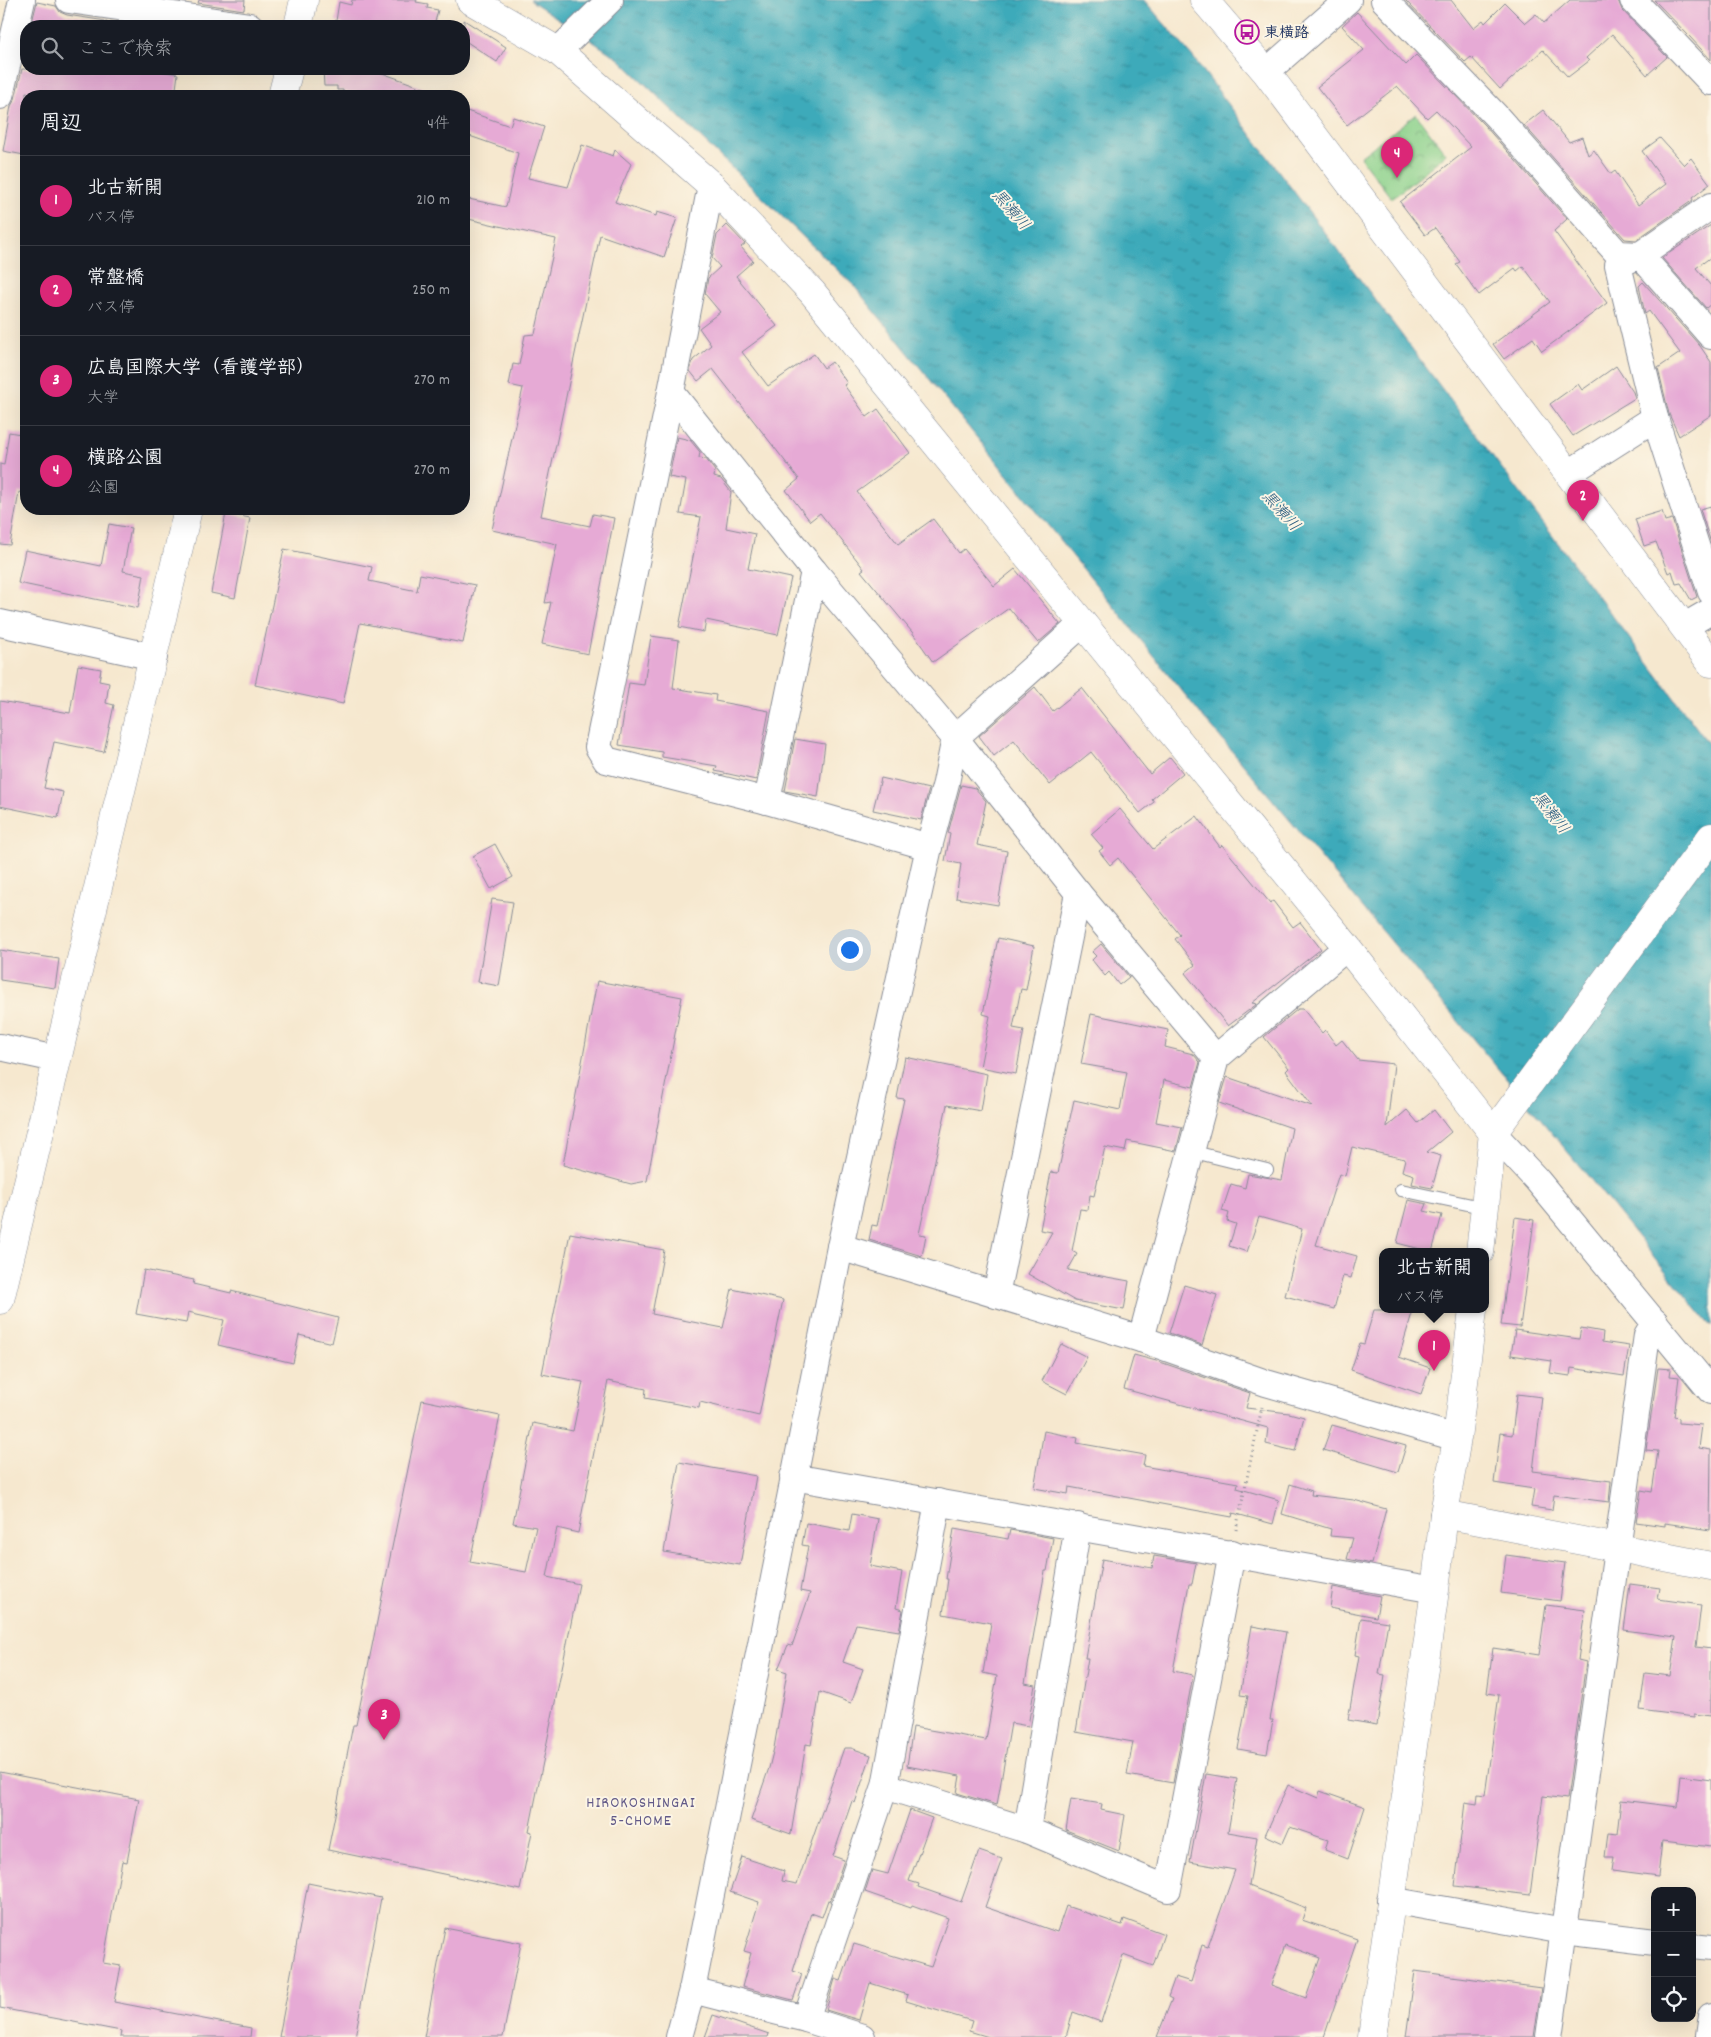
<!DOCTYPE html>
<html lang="ja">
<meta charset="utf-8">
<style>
body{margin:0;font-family:Dekko,"Klee One",sans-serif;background:#20242c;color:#f1f3f6}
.controls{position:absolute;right:15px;bottom:15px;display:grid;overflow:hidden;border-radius:10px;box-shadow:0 5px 20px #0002}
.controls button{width:45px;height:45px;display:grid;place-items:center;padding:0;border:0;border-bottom:1px solid #363941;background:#171b24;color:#f1f3f6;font:25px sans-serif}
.you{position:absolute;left:849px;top:949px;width:18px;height:18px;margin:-12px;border:4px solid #fff;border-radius:50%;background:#1a73e8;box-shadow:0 0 0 8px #1a73e833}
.badge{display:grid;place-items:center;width:32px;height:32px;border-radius:50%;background:#db2777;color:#fff;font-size:16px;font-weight:700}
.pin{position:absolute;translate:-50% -41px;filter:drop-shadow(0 1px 2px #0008)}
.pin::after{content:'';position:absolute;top:26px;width:18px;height:15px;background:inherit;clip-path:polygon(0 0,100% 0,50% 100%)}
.popup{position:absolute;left:1379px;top:1248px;width:110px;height:65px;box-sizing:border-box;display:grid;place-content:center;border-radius:10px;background:#171b24;filter:drop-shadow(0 1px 4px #0005);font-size:16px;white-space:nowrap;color:#9ea1a6}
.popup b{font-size:19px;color:#f1f3f6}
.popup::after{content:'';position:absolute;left:50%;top:100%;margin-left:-10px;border:10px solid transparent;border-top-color:#171b24}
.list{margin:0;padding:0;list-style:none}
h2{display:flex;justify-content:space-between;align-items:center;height:65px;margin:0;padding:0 20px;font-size:21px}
h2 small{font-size:16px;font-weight:400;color:#9ea1a6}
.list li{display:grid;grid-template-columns:32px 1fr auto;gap:15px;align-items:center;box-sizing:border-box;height:90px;padding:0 20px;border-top:1px solid #363941}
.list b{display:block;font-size:19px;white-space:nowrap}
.list p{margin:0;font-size:16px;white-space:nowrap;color:#9ea1a6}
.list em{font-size:16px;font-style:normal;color:#9ea1a6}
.icon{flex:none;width:28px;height:28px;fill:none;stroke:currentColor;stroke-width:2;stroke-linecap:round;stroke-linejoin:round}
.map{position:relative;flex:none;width:1711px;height:2037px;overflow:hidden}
.search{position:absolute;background:#171b24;box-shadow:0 5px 20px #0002;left:20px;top:20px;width:450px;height:55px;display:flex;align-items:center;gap:12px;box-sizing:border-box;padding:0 18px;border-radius:20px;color:#9ea1a6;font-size:19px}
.panel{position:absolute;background:#171b24;box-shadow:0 5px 20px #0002;left:20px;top:90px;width:450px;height:425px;border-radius:20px}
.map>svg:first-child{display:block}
.park{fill:url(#park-crowns);stroke:#538074}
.water{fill:url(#water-ripples);stroke:#2c6c8c}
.building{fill:#e6aad5;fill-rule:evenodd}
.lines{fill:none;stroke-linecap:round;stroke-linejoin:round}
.service-casing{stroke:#888c96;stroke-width:14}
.minor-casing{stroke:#888c96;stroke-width:28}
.tertiary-casing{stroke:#888c96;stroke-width:29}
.path{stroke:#888c96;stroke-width:3;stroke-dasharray:1 4;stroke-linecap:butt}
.service{stroke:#fff;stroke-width:12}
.minor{stroke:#fff;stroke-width:26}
.tertiary{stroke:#fff;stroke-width:28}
.labels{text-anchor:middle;stroke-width:4;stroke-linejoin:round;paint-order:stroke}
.poi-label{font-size:15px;font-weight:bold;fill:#1b2f5e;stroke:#fcf5e5;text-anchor:start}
.water-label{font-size:16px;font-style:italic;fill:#275a7e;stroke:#fcf5e5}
.neighbourhood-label{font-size:16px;letter-spacing:1px;fill:#625a88;stroke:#fcf5e5}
</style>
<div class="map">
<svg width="1711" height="2037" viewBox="0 0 1711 2037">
<defs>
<pattern id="park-crowns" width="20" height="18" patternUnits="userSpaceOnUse" patternTransform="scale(1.25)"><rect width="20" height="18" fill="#8bd18b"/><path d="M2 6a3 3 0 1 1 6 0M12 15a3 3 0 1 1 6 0" fill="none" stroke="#71aa75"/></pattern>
<pattern id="water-ripples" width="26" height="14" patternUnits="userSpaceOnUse" patternTransform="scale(1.25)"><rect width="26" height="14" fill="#3caaba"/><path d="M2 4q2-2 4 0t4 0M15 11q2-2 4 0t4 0" fill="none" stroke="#328b9a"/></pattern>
</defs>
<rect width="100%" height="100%" fill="#fcf5e5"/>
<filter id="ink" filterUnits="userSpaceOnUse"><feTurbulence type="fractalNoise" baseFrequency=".02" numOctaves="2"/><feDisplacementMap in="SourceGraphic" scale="10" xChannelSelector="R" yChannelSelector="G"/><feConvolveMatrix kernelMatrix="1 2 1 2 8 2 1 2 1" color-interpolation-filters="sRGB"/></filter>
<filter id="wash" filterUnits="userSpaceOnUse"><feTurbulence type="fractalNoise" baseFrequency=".0096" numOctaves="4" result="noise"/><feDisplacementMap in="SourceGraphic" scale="20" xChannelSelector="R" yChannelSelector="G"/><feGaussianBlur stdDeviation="1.12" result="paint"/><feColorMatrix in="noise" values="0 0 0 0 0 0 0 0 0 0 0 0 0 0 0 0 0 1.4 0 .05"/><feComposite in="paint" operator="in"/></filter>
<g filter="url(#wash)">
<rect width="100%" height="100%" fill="#f6e8cf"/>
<polygon class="park" points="1416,114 1446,154 1392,199 1360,157"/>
<polygon class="water" points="530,0 1144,0 1193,57 1711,747 1711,1327 1587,1175 1199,712 854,286 619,59"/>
<g id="blocks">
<g class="building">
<polygon points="199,0 245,0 244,10 198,3"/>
<polygon points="352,0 417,0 416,2 428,4 427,8 438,10 434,26 343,26 343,23 336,21 339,2 351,5"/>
<polygon points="1405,0 1451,0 1473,28 1483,20 1485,23 1505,3 1525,23 1536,14 1544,23 1570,0 1618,0 1622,10 1667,57 1647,75 1612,34 1586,58 1589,61 1568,77 1543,50 1500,89 1471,57 1465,62"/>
<polygon points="1654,0 1711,0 1711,60 1690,37"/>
<polygon points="37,2 56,6 60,12 67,15 138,26 31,26"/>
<polygon points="1357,12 1406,65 1416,55 1485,126 1567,219 1554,231 1607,303 1542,351 1533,338 1504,359 1493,344 1550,302 1523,266 1517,271 1515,268 1479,295 1456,264 1460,262 1435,228 1425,235 1400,202 1471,147 1436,110 1427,118 1397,86 1347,125 1317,87 1364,50 1342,26"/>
<polygon points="464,20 506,47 497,62 464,40"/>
<polygon points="22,69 147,69 178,74 175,96 43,96 26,92 26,144 24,155 3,151 11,106 15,99"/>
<polygon points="323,69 371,69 440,94 440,96 361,96 361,92 343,92 343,90 337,90 337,86 324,86"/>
<polygon points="464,110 510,126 513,117 544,127 528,178 568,187 582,145 613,156 615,150 631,164 615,202 656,216 657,212 677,218 664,257 600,235 541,516 590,526 593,514 614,518 588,654 542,644 551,602 545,603 557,544 492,530 523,388 509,385 513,364 519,365 525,335 535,334 556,239 464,218 464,198 506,207 518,153 464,134"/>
<polygon points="1543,110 1569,142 1582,137 1588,155 1594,150 1611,174 1615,171 1638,205 1666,184 1642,151 1660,138 1684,165 1691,158 1710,184 1692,198 1693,200 1636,240 1625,239 1524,125"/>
<polygon points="727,225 745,244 741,247 753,261 736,276 777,326 742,352 768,386 814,354 824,368 832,362 847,383 844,385 867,417 878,409 910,453 857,492 898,544 933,519 959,553 964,549 994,586 1015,569 1060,624 1038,643 1009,608 933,662 912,632 861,571 864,569 820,513 810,521 786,490 799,479 713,369 698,381 690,371 693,360 711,345 699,328 720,312 705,294 708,278 720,267 712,258 717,235"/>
<polygon points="1711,225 1711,257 1696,268 1711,286 1711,304 1706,308 1662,258"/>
<polygon points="1643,282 1700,346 1711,362 1711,415 1679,436 1669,414 1658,368 1680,353 1649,311 1645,314 1639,286"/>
<polygon points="1616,366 1633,392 1635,398 1573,436 1550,404 1578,384 1582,390"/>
<polygon points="9,432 26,435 26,494 19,492 10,545 0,544 0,464 4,465"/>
<polygon points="677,437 690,440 700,452 699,458 706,459 715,471 714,477 721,479 731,492 726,528 755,534 748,569 791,578 778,635 706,620 704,632 679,627 701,517 680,514 686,480 669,477"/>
<polygon points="1711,506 1711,543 1700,509"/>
<polygon points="1662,511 1665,521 1672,519 1697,597 1691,600 1681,583 1676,584 1672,571 1668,573 1656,542 1644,546 1635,519"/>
<polygon points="226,513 250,518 235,598 211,593"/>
<polygon points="109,524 131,528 123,571 144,575 138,608 18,583 25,550 101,566"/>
<polygon points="284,549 372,567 369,581 417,591 420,574 475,585 463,643 360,623 343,704 255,685"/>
<polygon points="651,636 679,640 673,688 716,695 715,701 769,711 756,780 715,771 717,766 662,757 662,752 619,745 629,683 644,685"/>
<polygon points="78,665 101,669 99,681 109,683 106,703 114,705 104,752 54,742 44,788 63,792 58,818 0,806 0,701 70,713"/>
<polygon points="1035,687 1053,711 1082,688 1150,774 1170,757 1183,773 1152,799 1154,802 1140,813 1091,752 1050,785 1014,740 994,756 979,736"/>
<polygon points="795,739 825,744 818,797 785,791"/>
<polygon points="881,778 929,789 921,820 873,810"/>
<polygon points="961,785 975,788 986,801 977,845 1007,851 998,905 956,898 961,864 945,861 950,834 948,833"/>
<polygon points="1120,809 1153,849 1197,816 1220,847 1222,845 1270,903 1273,901 1293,927 1300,922 1321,949 1252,1003 1257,1004 1228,1026 1185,973 1195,965 1175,939 1180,935 1118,858 1110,865 1099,851 1103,848 1091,834"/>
<polygon points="495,844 513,877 491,889 473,856"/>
<polygon points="492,899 513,902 499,986 478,982"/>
<polygon points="998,938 1034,946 1026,990 1021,989 1013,1028 1024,1030 1016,1074 980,1067 990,1016 983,1014"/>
<polygon points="1101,944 1129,977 1119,985 1109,972 1105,976 1092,960 1096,956 1092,952"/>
<polygon points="0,950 59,959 55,988 0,980"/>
<polygon points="597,981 682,997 647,1181 631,1184 563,1165"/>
<polygon points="1298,1009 1303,1009 1322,1033 1325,1030 1336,1045 1342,1040 1358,1060 1394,1064 1387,1127 1407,1110 1418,1123 1434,1110 1451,1132 1427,1152 1441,1156 1432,1188 1412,1184 1414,1175 1402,1171 1405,1159 1352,1147 1345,1176 1339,1174 1316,1245 1357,1256 1351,1278 1343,1276 1334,1309 1285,1296 1302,1229 1259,1217 1247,1252 1229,1246 1236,1224 1227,1221 1229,1213 1222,1211 1231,1184 1245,1188 1248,1174 1282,1180 1292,1128 1219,1103 1227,1077 1312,1106 1286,1071 1289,1068 1264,1037"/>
<polygon points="1091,1014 1168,1030 1165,1047 1193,1054 1200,1062 1193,1087 1164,1080 1156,1122 1182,1127 1176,1151 1127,1141 1125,1151 1105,1147 1094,1196 1090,1195 1088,1210 1080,1209 1072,1251 1077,1254 1068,1270 1129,1281 1124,1310 1075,1301 1028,1274 1052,1232 1040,1230 1051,1172 1058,1173 1074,1100 1120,1110 1127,1072 1081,1064"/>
<polygon points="905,1057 987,1074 981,1111 947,1105 919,1234 926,1235 922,1256 869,1240 872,1225 877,1226 904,1099 897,1098"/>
<polygon points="1408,1200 1427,1204 1424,1211 1442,1215 1432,1252 1397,1243"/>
<polygon points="1515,1217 1534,1220 1520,1327 1501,1325"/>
<polygon points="570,1233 664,1250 652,1314 723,1328 732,1289 783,1300 759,1416 700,1402 699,1408 645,1398 646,1389 608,1381 578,1533 557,1528 547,1577 579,1584 529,1831 532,1832 520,1890 328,1850 353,1725 356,1725 422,1400 500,1416 470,1562 526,1572 536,1527 513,1523 533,1423 573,1431 583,1382 542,1374"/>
<polygon points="144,1270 194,1280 193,1284 231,1293 231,1291 338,1318 332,1343 299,1335 293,1363 218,1345 224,1320 188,1312 186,1323 136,1314"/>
<polygon points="1184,1285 1217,1295 1202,1345 1169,1333"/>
<polygon points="1374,1310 1413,1310 1399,1357 1430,1368 1421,1394 1351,1370 1360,1343 1364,1344"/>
<polygon points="1581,1328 1603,1332 1602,1342 1629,1346 1624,1376 1571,1368 1570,1376 1550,1373 1552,1361 1511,1355 1515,1330 1579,1339"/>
<polygon points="1061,1344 1087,1357 1067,1394 1042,1381"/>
<polygon points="1134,1355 1160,1362 1250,1393 1246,1408 1289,1413 1304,1417 1295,1451 1266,1444 1268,1428 1124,1389"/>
<polygon points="1658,1368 1671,1369 1670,1376 1679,1377 1674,1417 1679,1418 1679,1423 1702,1425 1699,1448 1711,1450 1710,1530 1665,1523 1665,1526 1636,1522 1641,1490 1652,1492 1658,1451 1646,1450"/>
<polygon points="1517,1394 1542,1397 1533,1471 1611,1481 1609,1502 1554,1495 1552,1510 1531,1507 1534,1489 1494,1483 1500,1433 1512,1435"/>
<polygon points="1332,1425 1406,1446 1398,1472 1323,1450"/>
<polygon points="1044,1431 1078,1438 1077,1443 1145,1455 1143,1466 1238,1483 1237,1488 1279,1500 1273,1524 1233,1513 1232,1517 1069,1487 1068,1494 1034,1488"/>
<polygon points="679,1462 756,1476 740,1565 664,1552"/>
<polygon points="1290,1484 1312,1491 1311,1495 1354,1500 1386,1509 1372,1564 1347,1559 1353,1538 1330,1536 1331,1529 1282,1514"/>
<polygon points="852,1514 878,1519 870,1566 902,1572 896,1608 903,1610 899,1631 856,1624 843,1662 863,1669 851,1703 820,1692 811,1745 806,1744 791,1834 751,1820 769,1768 774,1748 787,1672 778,1669 788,1645 792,1646 810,1593 800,1591 808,1546 802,1545 806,1523 849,1531"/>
<polygon points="954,1529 1008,1539 1010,1530 1053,1538 1047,1571 1045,1571 1025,1683 1035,1685 1028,1726 1011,1723 997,1805 957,1793 960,1776 907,1766 913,1727 986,1740 997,1676 983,1673 991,1623 943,1614 948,1579 946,1579"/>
<polygon points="1506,1555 1565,1563 1560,1601 1501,1593"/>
<polygon points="1154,1556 1196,1563 1192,1584 1189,1584 1173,1671 1193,1675 1173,1783 1127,1775 1133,1742 1076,1732 1088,1658 1085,1658 1102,1559 1152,1568"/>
<polygon points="1630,1584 1660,1588 1658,1599 1701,1605 1696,1647 1711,1649 1711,1716 1694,1714 1694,1717 1640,1710 1645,1673 1670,1676 1676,1637 1624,1630"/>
<polygon points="1333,1587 1380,1596 1376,1617 1330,1608"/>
<polygon points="1546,1605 1585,1610 1578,1660 1586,1662 1567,1799 1543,1796 1530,1895 1455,1886 1465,1802 1477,1804 1478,1794 1485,1795 1499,1695 1487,1693 1493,1648 1539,1655"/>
<polygon points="1361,1618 1388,1622 1379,1674 1385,1675 1377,1725 1348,1720 1359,1656 1355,1655"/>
<polygon points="1252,1626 1286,1632 1270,1720 1273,1720 1267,1754 1238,1749 1248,1696 1240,1695"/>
<polygon points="844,1748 851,1748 871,1755 855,1803 852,1801 833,1856 844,1860 830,1901 828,1900 822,1917 811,1913 793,1971 802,1974 793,2000 742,1987 751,1953 744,1951 759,1902 730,1892 742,1857 784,1871 782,1881 797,1884"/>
<polygon points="0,1772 139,1799 127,1862 122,1861 103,1963 121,1966 114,2002 251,2028 250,2037 120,2037 121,2031 0,2008"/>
<path d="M1206,1774L1237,1779L1228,1832L1257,1837L1249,1886L1306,1908L1302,1920L1357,1939L1324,2037H1157L1172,1999L1168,1997L1175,1977L1191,1982L1202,1945L1208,1947L1235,1870L1190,1862ZM1285,1945L1320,1958L1306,1998L1271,1985Z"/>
<polygon points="1681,1776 1711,1780 1711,1847 1662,1841 1658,1877 1612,1871 1614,1857 1605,1857 1608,1833 1617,1834 1621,1800 1678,1807"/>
<polygon points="1288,1785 1318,1798 1320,1791 1365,1807 1348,1859 1325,1850 1328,1840 1290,1827 1283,1843 1265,1835"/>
<polygon points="1071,1799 1102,1804 1101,1810 1125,1815 1119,1851 1066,1830"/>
<polygon points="910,1810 932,1818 909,1881 919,1884 918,1887 961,1902 979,1851 1002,1859 985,1907 1057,1932 1066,1906 1122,1925 1124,1919 1164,1934 1153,1966 1123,1955 1101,2022 1073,2012 1066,2037 989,2037 969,2031 972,2021 906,2001 908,1995 870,1983 859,2020 826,2010 835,1979 841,1981 854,1944 931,1967 948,1918 912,1905 911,1908 865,1892 872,1870 888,1874"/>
<polygon points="308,1883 381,1898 355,2037 279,2037"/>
<polygon points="445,1928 521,1943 503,2037 424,2037"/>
<polygon points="1415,1971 1541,1988 1534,2037 1406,2037"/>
<polygon points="713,2015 769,2034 768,2037 705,2037"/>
</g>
</g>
</g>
<g filter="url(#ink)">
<use href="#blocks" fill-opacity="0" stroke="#888c96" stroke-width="1"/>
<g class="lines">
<g class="service-casing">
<g id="service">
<polyline points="1190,1151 1267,1170"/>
<polyline points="1401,1190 1486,1208"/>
</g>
</g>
<g class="minor-casing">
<g id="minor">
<polyline points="69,0 250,26"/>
<polyline points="1384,0 1496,116 1618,254 1640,255 1711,336"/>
<polyline points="1633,0 1711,82"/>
<polyline points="558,51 610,0"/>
<polyline points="1266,72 1348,0"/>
<polyline points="0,96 22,0"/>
<polyline points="711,185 671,392 598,747 606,760 767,801 929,847"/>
<polyline points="1711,206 1640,255 1618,265 1655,418 1711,592"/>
<polyline points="671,392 814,571 955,738 1078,893 1216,1058"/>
<polyline points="1569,473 1655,418"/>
<polyline points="0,623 154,657"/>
<polyline points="1685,626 1711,611"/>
<polyline points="767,801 814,571"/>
<polyline points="0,1047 56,1059"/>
<polyline points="1493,1133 1537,1180 1711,1391"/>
<polyline points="840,1247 1141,1339 1216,1058 1347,947"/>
<polyline points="996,1295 1078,893"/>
<polyline points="1141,1339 1266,1383 1457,1438"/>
<polyline points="793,1477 1435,1590"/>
<polyline points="885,1786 938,1502"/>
<polyline points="1027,1830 1078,1526"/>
<polyline points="1390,1900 1564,1931 1655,1942"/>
<polyline points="1692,1946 1711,1948"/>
<polyline points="692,1990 806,2019 862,2037"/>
<polyline points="806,2019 885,1786 1027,1830 1168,1889 1232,1553"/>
<polyline points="679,2037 692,1990 840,1247 929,847 946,783 955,738 1083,623"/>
<polyline points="1549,2037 1647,1335 1655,1322"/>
<polyline points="1708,2037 1711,2016"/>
</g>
</g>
<g class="tertiary-casing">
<g id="tertiary">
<polyline points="470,0 558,51 711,185 812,292 1347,947 1493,1133"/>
<polyline points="1204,0 1266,72 1711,663"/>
<polyline points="298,26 304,0"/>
<polyline points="282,96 289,69"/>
<polyline points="1480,1252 1493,1133 1711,837"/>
<polyline points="0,1300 188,509"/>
<polyline points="1444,1514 1711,1566"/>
<polyline points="1372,2037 1435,1590 1444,1514 1457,1438 1473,1310"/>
</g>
</g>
<polyline class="path" points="1236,1530 1262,1407"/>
<use href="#service" class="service"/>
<use href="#minor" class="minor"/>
<use href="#tertiary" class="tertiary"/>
</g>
</g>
<defs>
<g id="bus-ring" transform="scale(1.25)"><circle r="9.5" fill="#fcf5e5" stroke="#b5179e" stroke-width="1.5"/><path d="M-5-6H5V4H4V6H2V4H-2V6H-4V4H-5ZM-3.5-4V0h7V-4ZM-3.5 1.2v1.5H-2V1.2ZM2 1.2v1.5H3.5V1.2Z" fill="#b5179e"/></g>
</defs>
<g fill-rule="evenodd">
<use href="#bus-ring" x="1247" y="32"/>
</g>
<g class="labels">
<g class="poi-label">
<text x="1264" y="37">東横路</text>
</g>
<g class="water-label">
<text transform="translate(1012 209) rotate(49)" y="6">黒瀬川</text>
<text transform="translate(1282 510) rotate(48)" y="6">黒瀬川</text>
<text transform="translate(1552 812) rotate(52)" y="6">黒瀬川</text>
</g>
<g class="neighbourhood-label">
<text x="641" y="1807">HIROKOSHINGAI<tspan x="641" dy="18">5-CHOME</tspan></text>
</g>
</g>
</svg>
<div class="controls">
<button>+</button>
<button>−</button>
<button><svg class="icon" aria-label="locate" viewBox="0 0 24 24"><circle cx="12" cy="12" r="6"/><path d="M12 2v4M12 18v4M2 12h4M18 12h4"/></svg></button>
</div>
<div class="you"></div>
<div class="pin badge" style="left:1434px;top:1371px">1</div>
<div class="popup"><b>北古新開</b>バス停</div>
<div class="pin badge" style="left:1583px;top:521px">2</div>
<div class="pin badge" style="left:384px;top:1740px">3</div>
<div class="pin badge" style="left:1397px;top:178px">4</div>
<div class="search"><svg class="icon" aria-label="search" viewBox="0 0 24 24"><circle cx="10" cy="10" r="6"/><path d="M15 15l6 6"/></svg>ここで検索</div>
<section class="panel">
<h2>周辺<small>4件</small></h2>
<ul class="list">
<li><span class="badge">1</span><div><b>北古新開</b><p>バス停</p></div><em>210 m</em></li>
<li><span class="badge">2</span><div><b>常盤橋</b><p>バス停</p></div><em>250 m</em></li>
<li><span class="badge">3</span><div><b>広島国際大学（看護学部）</b><p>大学</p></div><em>270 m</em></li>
<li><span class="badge">4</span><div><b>横路公園</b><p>公園</p></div><em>270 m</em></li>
</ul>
</section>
</div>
